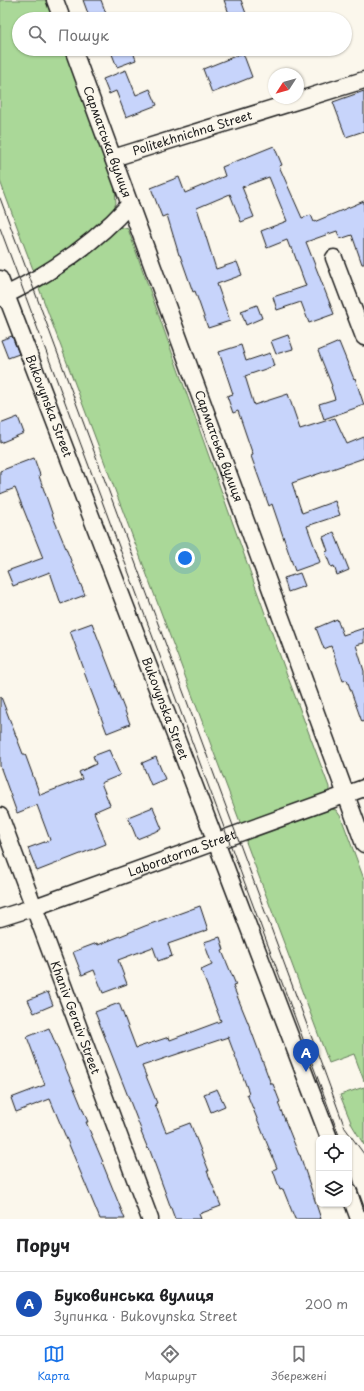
<!DOCTYPE html>
<html lang="uk">
<meta charset="utf-8">
<style>
body{margin:0;font-family:"Playpen Sans",sans-serif;background:#f2f2f2;color:#202124}
.controls{position:absolute;right:12px;bottom:12px;display:grid;overflow:hidden;border-radius:8px;box-shadow:0 1px 3px #0004}
.controls button{width:36px;height:36px;display:grid;place-items:center;padding:0;border:0;border-bottom:1px solid #e0e0e0;background:#fff;color:#202124;font:20px sans-serif}
.compass{position:absolute;left:268px;top:68px;width:36px;height:36px;border-radius:50%;background:#fff;box-shadow:0 1px 3px #0004;rotate:234deg}
.you{position:absolute;left:185px;top:558px;width:14px;height:14px;margin:-10px;border:3px solid #fff;border-radius:50%;background:#1a73e8;box-shadow:0 0 0 6px #1a73e833}
.badge{display:grid;place-items:center;width:26px;height:26px;border-radius:50%;background:#1a73e8;color:#fff;font-size:13px;font-weight:700}
.pin{position:absolute;translate:-50% -33px;filter:drop-shadow(0 1px 2px #0008)}
.pin::after{content:'';position:absolute;top:21px;width:14px;height:12px;background:inherit;clip-path:polygon(0 0,100% 0,50% 100%)}
.list{margin:0;padding:0;list-style:none}
h2{display:flex;justify-content:space-between;align-items:center;height:52px;margin:0;padding:0 16px;font-size:17px}
h2 small{font-size:13px;font-weight:400;color:#757577}
.list li{display:grid;grid-template-columns:26px 1fr auto;gap:12px;align-items:center;box-sizing:border-box;height:64px;padding:0 16px;border-top:1px solid #e0e0e0}
.list b{display:block;font-size:15px;white-space:nowrap}
.list p{margin:0;font-size:13px;white-space:nowrap;color:#757577}
.list em{font-size:13px;font-style:normal;color:#757577}
.icon{flex:none;width:22px;height:22px;fill:none;stroke:currentColor;stroke-width:2;stroke-linecap:round;stroke-linejoin:round}
.map{position:relative;flex:none;width:364px;height:1219px;overflow:hidden}
.search{position:absolute;background:#fff;box-shadow:0 1px 3px #0004;left:12px;right:12px;top:12px;height:44px;display:flex;align-items:center;gap:10px;box-sizing:border-box;padding:0 14px;border-radius:22px;color:#757577;font-size:15px}
.sheet{height:116px;background:#fff}
nav{display:flex;justify-content:space-around;align-items:center;box-sizing:border-box;height:56px;border-top:1px solid #e0e0e0;background:#fff;font-size:11px;color:#757577}
nav a{display:grid;justify-items:center;gap:2px}
nav .on{color:#1a73e8}
.map>svg:first-child{display:block}
.green{fill:#aad898;stroke:#637a5a}
.building{fill:#c7d4fb;stroke:#1c1c1c}
.lines{fill:none;stroke-linecap:round;stroke-linejoin:round}
.minor-casing{stroke:#1c1c1c;stroke-width:19}
.minor{stroke:#fbf7ec;stroke-width:16}
.tram{stroke:#1c1c1c;stroke-width:1}
.labels{text-anchor:middle;stroke-width:3;stroke-linejoin:round;paint-order:stroke}
.street-label{font-size:12px;fill:#1c1c1c;stroke:#fbf7ec}
</style>
<div class="map">
<svg width="364" height="1219" viewBox="0 0 364 1219">
<rect width="100%" height="100%" fill="#fbf7ec"/>
<filter id="ink" filterUnits="userSpaceOnUse"><feTurbulence type="fractalNoise" baseFrequency=".025" numOctaves="2"/><feDisplacementMap in="SourceGraphic" scale="8" xChannelSelector="R" yChannelSelector="G"/><feConvolveMatrix kernelMatrix="1 2 1 2 8 2 1 2 1" color-interpolation-filters="sRGB"/></filter>
<g filter="url(#ink)">
<g class="green">
<polygon points="0,0 48,0 55,19 19,19 19,49 65,49 115,188 116,203 110,217 74,248 34,272 0,181"/>
<polygon points="122,227 128,229 283,664 329,787 329,791 323,796 242,824 240,822 37,283 115,229"/>
<polygon points="327,808 336,810 341,817 364,879 364,1081 354,1054 329,1063 246,842 247,838"/>
<polygon points="364,1087 364,1145 352,1125 340,1095"/>
</g>
<g class="building">
<polygon points="83,0 101,0 108,19 90,19"/>
<polygon points="224,0 241,0 248,19 231,19"/>
<polygon points="110,49 132,49 136,60 117,67"/>
<polygon points="243,53 252,77 212,93 203,69"/>
<polygon points="126,70 136,95 150,89 157,105 126,117 116,91 109,94 103,79"/>
<polygon points="364,91 364,131 346,137 333,102"/>
<polygon points="274,146 282,165 279,166 302,218 311,215 314,222 364,201 364,264 362,264 352,235 340,239 337,231 306,242 334,314 309,323 301,302 277,310 273,297 306,286 292,248 290,248 287,240 267,248 261,231 287,221 269,177 242,187 254,217 241,222 230,194 197,208 216,269 237,262 242,275 217,284 230,321 208,328 195,291 193,292 180,255 179,255 167,215 162,217 151,188 179,177 185,193 225,176 222,167"/>
<polygon points="257,305 262,318 246,325 241,311"/>
<polygon points="288,335 293,349 276,354 271,341"/>
<polygon points="12,336 19,354 8,358 1,340"/>
<polygon points="339,342 354,379 355,378 364,405 324,419 319,404 335,399 331,387 332,386 318,351"/>
<polygon points="241,345 246,361 270,353 274,366 245,376 254,405 288,394 300,429 335,418 347,444 364,437 364,458 292,483 302,513 335,501 340,515 307,526 320,562 295,571 272,504 269,506 251,456 253,455 238,411 233,413 227,396 233,394 219,352"/>
<polygon points="18,417 24,433 0,443 0,424"/>
<polygon points="34,458 40,475 39,476 54,519 85,595 61,604 50,572 13,586 7,571 43,558 15,488 0,494 0,471"/>
<polygon points="334,532 349,570 337,575 334,566 331,567 325,552 328,551 323,537"/>
<polygon points="300,573 305,586 288,592 284,578"/>
<polygon points="337,619 343,635 364,628 364,643 356,645 364,671 364,721 362,722 347,680 343,681 331,646 324,649 316,628"/>
<polygon points="92,623 116,685 115,685 130,724 107,733 84,672 85,672 70,631"/>
<polygon points="0,697 1,697 23,754 25,754 40,795 82,779 79,772 96,764 93,756 109,750 120,775 101,783 110,805 94,812 106,844 37,871 28,848 50,840 37,805 17,813 0,766"/>
<polygon points="156,757 165,779 151,785 142,763"/>
<polygon points="153,807 162,829 137,839 128,817"/>
<polygon points="200,906 208,930 168,944 172,956 158,961 153,947 118,960 127,984 103,993 94,970 82,975 73,952 97,943 98,945 145,926"/>
<polygon points="220,937 224,950 222,951 236,985 233,986 251,1030 271,1084 273,1084 280,1102 278,1103 299,1155 300,1155 321,1219 295,1219 283,1189 280,1190 273,1170 277,1168 247,1094 249,1093 228,1037 142,1066 157,1103 155,1104 166,1132 190,1123 209,1171 207,1171 221,1206 199,1214 201,1219 175,1219 149,1148 148,1149 141,1132 142,1132 95,1012 119,1003 136,1048 169,1037 170,1040 221,1021 201,970 212,965 204,942"/>
<polygon points="48,992 53,1005 34,1013 28,1000"/>
<polygon points="49,1028 88,1122 86,1122 103,1162 102,1162 125,1219 100,1219 50,1099 16,1112 11,1098 45,1085 27,1037"/>
<polygon points="217,1089 225,1106 211,1112 204,1094"/>
</g>
<g class="lines">
<g class="minor-casing">
<g id="minor">
<polyline points="55,0 62,19"/>
<path id="s1" d="M73,49L364,844"/>
<path id="s2" d="M113,158L364,80"/>
<polyline points="334,258 364,337"/>
<path id="s3" d="M0,279L216,842L329,1138"/>
<path d="M0,298C50,274 93,245 130,204"/>
<path id="s4" d="M0,816L150,1219"/>
<path id="s5" d="M0,918L35,907L364,788"/>
<polyline points="349,1192 359,1219"/>
</g>
</g>
<use href="#minor" class="minor"/>
<g class="tram">
<polyline points="0,198 323,1068 345,1128 364,1154"/>
<polyline points="0,228 340,1138"/>
<polyline points="349,1166 364,1211"/>
</g>
</g>
</g>
<g class="labels">
<g class="street-label">
<text dy="4" stroke="none"><textPath href="#s2" startOffset="83">Politekhnichna Street</textPath></text>
<text dy="4" stroke="none"><textPath href="#s1" startOffset="99">Сарматська вулиця</textPath></text>
<text dy="4" stroke="none"><textPath href="#s3" startOffset="136">Bukovynska Street</textPath></text>
<text dy="4" stroke="none"><textPath href="#s1" startOffset="423">Сарматська вулиця</textPath></text>
<text dy="4" stroke="none"><textPath href="#s3" startOffset="460">Bukovynska Street</textPath></text>
<text dy="4" stroke="none"><textPath href="#s5" startOffset="193">Laboratorna Street</textPath></text>
<text dy="4" stroke="none"><textPath href="#s4" startOffset="215">Khaniv Geraiv Street</textPath></text>
</g>
</g>
</svg>
<div class="controls">
<button><svg class="icon" aria-label="locate" viewBox="0 0 24 24"><circle cx="12" cy="12" r="6"/><path d="M12 2v4M12 18v4M2 12h4M18 12h4"/></svg></button>
<button><svg class="icon" aria-label="layers" viewBox="0 0 24 24"><path d="M12 4l9 5-9 5-9-5zM3 14l9 5 9-5"/></svg></button>
</div>
<svg class="compass" viewBox="-18 -18 36 36"><path d="M0-13l5 13h-10z" fill="#e53935"/><path d="M0 13l5-13h-10z" fill="#757577"/></svg>
<div class="you"></div>
<div class="pin badge" style="left:306px;top:1072px;background:#1a4fb4">A</div>
<div class="search"><svg class="icon" aria-label="search" viewBox="0 0 24 24"><circle cx="10" cy="10" r="6"/><path d="M15 15l6 6"/></svg>Пошук</div>
</div>
<section class="sheet">
<h2>Поруч<small></small></h2>
<ul class="list">
<li><span class="badge" style="background:#1a4fb4">A</span><div><b>Буковинська вулиця</b><p>Зупинка · Bukovynska Street</p></div><em>200 m</em></li>
</ul>
</section>
<nav>
<a class="on"><svg class="icon" aria-label="map" viewBox="0 0 24 24"><path d="M3 6l6-2 6 2 6-2v14l-6 2-6-2-6 2zM9 4v14M15 6v14"/></svg>Карта</a>
<a><svg class="icon" aria-label="directions" viewBox="0 0 24 24"><path d="M12 3l9 9-9 9-9-9zM9 14v-3h6M13 9l2 2-2 2"/></svg>Маршрут</a>
<a><svg class="icon" aria-label="saved" viewBox="0 0 24 24"><path d="M7 4h10v16l-5-4-5 4z"/></svg>Збережені</a>
</nav>
